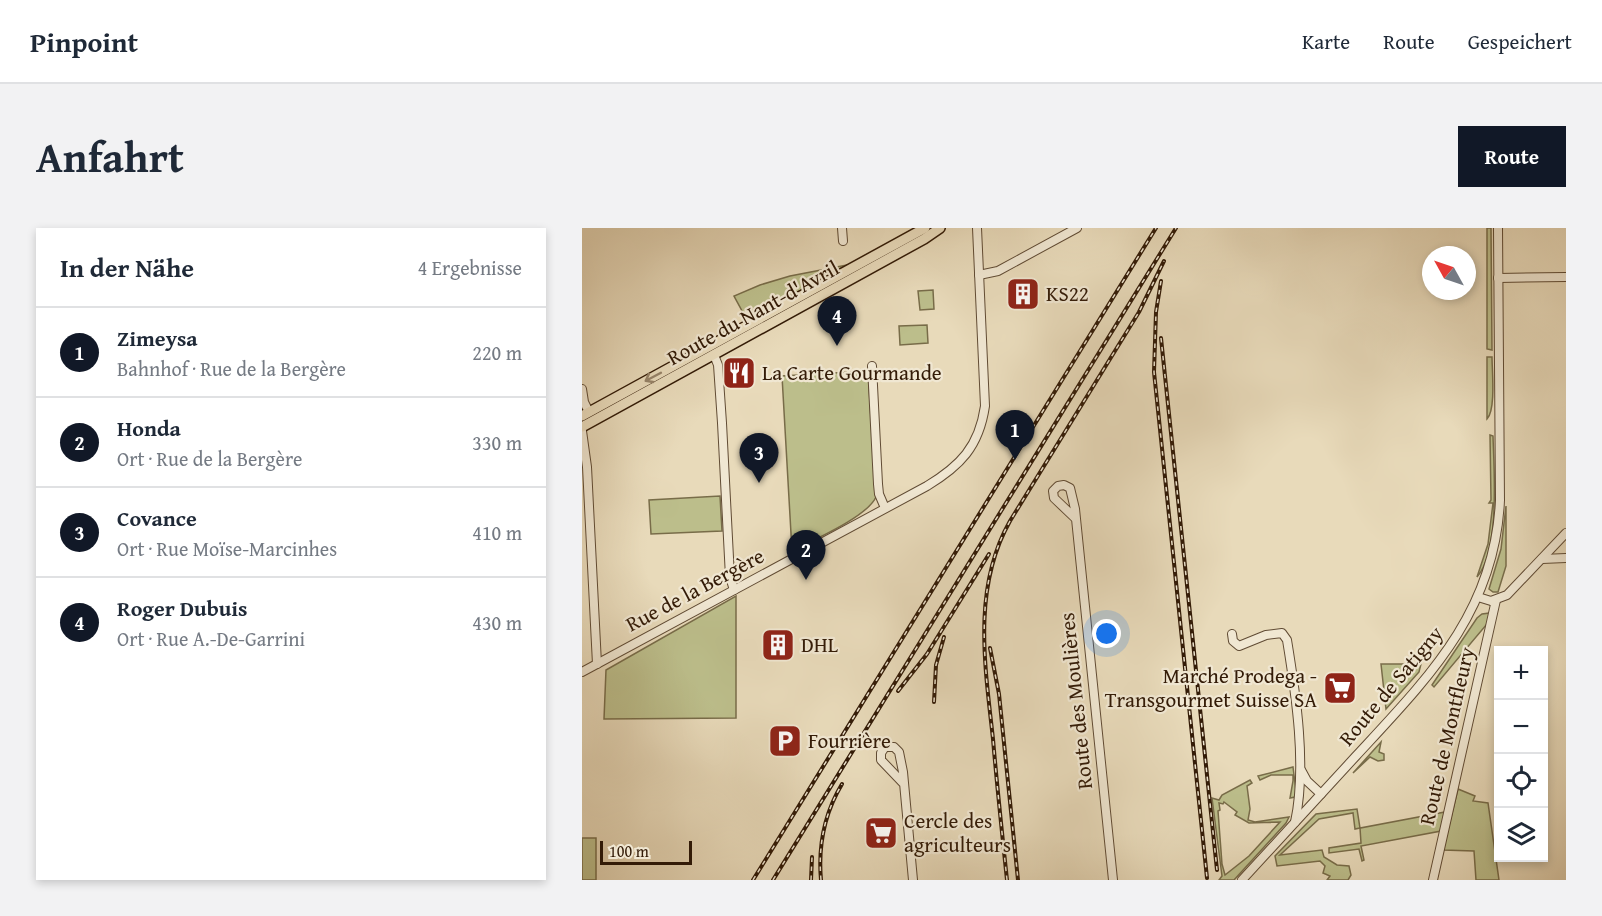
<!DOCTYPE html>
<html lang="de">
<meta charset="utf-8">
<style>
body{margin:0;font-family:"Gentium Book Plus",serif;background:#f2f2f3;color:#1f2937}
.controls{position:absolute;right:18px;bottom:18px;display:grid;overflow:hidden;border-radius:0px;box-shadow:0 3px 9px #0003}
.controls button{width:54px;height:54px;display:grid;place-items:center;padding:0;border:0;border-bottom:2px solid #e0e1e3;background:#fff;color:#1f2937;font:30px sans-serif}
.compass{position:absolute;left:840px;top:18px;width:54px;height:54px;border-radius:50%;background:#fff;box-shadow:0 3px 9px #0003;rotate:310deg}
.scale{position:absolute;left:18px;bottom:15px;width:92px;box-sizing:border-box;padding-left:6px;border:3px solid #331b07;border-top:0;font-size:16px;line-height:21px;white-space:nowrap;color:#331b07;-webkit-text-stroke:4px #f0e7d2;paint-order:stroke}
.you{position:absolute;left:525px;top:406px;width:21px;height:21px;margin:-15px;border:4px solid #fff;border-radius:50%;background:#1a73e8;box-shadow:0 0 0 9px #1a73e833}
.badge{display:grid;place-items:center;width:39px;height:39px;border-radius:50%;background:#111827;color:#fff;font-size:20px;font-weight:700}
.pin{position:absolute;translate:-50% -50px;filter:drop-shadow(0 2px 3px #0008)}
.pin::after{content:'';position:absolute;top:32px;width:21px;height:18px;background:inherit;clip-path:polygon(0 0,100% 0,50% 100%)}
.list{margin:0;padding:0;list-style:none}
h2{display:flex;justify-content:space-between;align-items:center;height:78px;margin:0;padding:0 24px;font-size:26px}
h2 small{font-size:20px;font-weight:400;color:#747a83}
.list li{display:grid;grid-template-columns:39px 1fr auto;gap:18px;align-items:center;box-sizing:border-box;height:90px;padding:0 24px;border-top:2px solid #e0e1e3}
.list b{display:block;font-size:22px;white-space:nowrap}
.list p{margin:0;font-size:20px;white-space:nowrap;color:#747a83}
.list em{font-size:20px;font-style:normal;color:#747a83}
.icon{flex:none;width:33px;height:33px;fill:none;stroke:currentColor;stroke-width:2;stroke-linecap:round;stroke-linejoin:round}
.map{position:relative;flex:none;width:984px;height:652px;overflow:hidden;border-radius:0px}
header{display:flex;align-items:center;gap:36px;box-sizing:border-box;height:84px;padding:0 30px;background:#fff;border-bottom:2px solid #e0e1e3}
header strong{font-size:28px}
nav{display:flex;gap:33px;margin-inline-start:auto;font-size:21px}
.intro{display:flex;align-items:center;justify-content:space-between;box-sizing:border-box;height:144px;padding:0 36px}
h1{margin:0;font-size:42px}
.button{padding:15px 27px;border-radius:0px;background:#111827;color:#fff;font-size:21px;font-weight:700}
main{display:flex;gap:36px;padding:0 36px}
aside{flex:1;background:#fff;border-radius:0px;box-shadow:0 3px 9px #0003}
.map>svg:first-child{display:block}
.green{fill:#bcbe8b;stroke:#786c49;stroke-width:1.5;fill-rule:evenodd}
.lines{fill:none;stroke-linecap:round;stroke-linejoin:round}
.minor-casing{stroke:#604b34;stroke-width:10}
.major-casing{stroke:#331b07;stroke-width:12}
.minor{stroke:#f0e7d2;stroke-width:8}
.major{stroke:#e8daba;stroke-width:9}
.rail-casing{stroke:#331b07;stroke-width:4}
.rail{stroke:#f0e7d2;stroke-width:1.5;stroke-dasharray:4.5;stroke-linecap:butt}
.oneway{stroke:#978469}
.labels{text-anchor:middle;stroke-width:4.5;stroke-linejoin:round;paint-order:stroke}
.poi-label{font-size:21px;fill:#331b07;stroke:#f0e7d2;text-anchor:start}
.street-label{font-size:21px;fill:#331b07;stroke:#f0e7d2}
</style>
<header>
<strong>Pinpoint</strong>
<nav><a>Karte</a><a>Route</a><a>Gespeichert</a></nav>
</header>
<div class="intro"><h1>Anfahrt</h1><a class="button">Route</a></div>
<main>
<aside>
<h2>In der Nähe<small>4 Ergebnisse</small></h2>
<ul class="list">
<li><span class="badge">1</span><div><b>Zimeysa</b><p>Bahnhof · Rue de la Bergère</p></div><em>220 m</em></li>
<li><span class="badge">2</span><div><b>Honda</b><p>Ort · Rue de la Bergère</p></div><em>330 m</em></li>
<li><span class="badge">3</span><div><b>Covance</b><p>Ort · Rue Moïse-Marcinhes</p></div><em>410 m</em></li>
<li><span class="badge">4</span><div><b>Roger Dubuis</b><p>Ort · Rue A.-De-Garrini</p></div><em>430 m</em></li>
</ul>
</aside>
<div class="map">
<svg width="984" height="652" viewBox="0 0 984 652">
<rect width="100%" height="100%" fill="#e8daba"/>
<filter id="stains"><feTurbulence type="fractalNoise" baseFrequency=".00333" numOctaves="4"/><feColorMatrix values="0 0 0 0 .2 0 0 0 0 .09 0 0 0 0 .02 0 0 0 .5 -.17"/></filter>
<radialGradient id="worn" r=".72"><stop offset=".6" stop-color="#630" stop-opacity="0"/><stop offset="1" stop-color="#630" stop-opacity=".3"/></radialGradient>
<g class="green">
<polygon points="905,0 909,0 910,122 905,121"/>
<polygon points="265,37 165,92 152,68 178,57 208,48"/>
<polygon points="351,62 352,81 338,82 336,63"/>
<polygon points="345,97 346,115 318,117 317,98"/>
<path d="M905,129H910C910,142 914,182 905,191Z"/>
<path d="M286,143L294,269C285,289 231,312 210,323L200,148Z"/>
<path d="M908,207L911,208C912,242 918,323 895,349L906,316L911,275H907L909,272Z"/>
<polygon points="138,268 140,303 69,306 67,272"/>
<polygon points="924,278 924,338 916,364 911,364 907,361 919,321"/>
<polygon points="154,368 154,490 22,491 24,442"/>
<polygon points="908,385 905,396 852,459 850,457 895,390 900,386"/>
<polygon points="799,436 839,436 837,444 804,481"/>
<polygon points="799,514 797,524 802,526 802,532 796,533 788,529 771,545"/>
<polygon points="711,539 714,563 713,569 708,570 711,553 711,547 689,547 678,552 676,548"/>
<path d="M668,552L670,555L665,558L668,581L666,592L673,594L707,589L704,595L652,652H637L640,648L630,570L637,572L640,567ZM642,574L655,584L653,587L667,595L698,594L667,628L643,647L640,636L636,583L638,582L637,575L641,576Z"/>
<polygon points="876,561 893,568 891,573 906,575 917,652 894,652 892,623 861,622"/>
<polygon points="775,581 778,600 863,584 859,603 779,618 782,632 780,633 777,621 747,625 747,620 779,615 778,600 773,601 771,585 737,591 698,627 740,622 742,629 755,637 767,638 769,647 766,652 745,652 748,648 741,645 743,638 738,633 695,638 693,628 734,586"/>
<rect x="0" y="610" width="14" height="42"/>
</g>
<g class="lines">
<g class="minor-casing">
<g id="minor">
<polyline points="260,0 261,13"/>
<polyline points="397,47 416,43 495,0"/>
<polyline points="916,50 984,49"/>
<polyline points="132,127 136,137 140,195 148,349 152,362"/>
<polyline points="290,138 296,256 297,266 303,280"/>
<polyline points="0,161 2,174 7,184"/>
<polyline points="0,203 5,239 15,436"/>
<polyline points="493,290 472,270 471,263 476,258 482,257 488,260 493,281 531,652"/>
<polyline points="960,331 984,330"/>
<polyline points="896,369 909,373 925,367 984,305"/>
<path d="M650,406L651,413L657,418L684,407L700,405L705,412C714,467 725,539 713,594"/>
<path d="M0,444L345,258C378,238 397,219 403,178L395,0"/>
<polyline points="719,542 725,553 739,566"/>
<polyline points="321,555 299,532 299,525 303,519 312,519 317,524 321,544 331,652"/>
<path d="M660,652C698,611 736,569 774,528C846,450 913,384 918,272L916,0"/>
<polyline points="851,652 914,372"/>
</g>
</g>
<g class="major-casing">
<g id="major">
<polyline points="0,188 343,0"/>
<polyline points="0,199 342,11 358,0"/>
</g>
</g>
<use href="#minor" class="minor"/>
<use href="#major" class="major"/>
<g class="rail-casing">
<g id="rail">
<polyline points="579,53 574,84 572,144 625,650"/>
<polyline points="579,110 635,642"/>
<polyline points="408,420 417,466 436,652"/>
<polyline points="316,463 345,426 407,326"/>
<polyline points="352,474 354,437 362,409"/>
<polyline points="171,652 574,0"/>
<polyline points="191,652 594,0"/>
<polyline points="229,652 230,629"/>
<path d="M239,652C236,618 242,586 260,556"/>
<path d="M425,652C420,605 415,558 411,511C403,438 390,360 428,293L557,84L582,33"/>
</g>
</g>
<use href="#rail" class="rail"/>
</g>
<defs><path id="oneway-shaft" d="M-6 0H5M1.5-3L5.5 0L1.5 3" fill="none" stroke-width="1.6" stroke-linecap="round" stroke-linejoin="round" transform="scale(1.5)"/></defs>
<use class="oneway" href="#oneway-shaft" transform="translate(71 149) rotate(152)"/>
<defs>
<g id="building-square" transform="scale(1.725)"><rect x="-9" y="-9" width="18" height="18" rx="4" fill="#8f2418" stroke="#f0e7d2"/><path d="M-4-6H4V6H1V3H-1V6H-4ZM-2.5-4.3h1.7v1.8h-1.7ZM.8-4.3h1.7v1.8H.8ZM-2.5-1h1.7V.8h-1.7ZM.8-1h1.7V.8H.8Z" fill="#fff"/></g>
<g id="restaurant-square" transform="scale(1.725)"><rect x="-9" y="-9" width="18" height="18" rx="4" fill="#8f2418" stroke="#f0e7d2"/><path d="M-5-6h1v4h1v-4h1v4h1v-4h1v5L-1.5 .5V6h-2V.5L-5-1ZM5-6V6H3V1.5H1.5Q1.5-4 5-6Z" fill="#fff"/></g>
<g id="supermarket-square" transform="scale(1.725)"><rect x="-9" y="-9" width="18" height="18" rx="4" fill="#8f2418" stroke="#f0e7d2"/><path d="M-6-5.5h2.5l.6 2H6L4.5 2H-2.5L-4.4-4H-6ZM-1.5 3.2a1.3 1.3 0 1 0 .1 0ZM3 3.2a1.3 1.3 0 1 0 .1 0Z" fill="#fff"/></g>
<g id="parking-square" transform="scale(1.725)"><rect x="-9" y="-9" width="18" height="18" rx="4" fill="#8f2418" stroke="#f0e7d2"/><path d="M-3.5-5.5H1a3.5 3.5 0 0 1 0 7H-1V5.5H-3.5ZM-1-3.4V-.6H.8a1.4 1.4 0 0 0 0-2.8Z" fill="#fff"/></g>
</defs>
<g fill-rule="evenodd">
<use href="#building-square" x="441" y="66"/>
<use href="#restaurant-square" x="157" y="145"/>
<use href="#building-square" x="196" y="417"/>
<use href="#supermarket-square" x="758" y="460"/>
<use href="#parking-square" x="203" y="513"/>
<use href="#supermarket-square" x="299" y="605"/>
</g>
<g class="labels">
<g class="poi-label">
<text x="464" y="73">KS22</text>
<text x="180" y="152">La Carte Gourmande</text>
<text x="219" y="424">DHL</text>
<text x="735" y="455" text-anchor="end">Marché Prodega -<tspan x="735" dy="24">Transgourmet Suisse SA</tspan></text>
<text x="226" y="520">Fourrière</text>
<text x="322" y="600">Cercle des<tspan x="322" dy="24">agriculteurs</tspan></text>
</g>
<g class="street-label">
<text transform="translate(171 85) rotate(-29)" y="7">Route du Nant-d'Avril</text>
<text transform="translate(113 362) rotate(-28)" y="7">Rue de la Bergère</text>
<text transform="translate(809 458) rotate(-50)" y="7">Route de Satigny</text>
<text transform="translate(494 473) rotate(-96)" y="7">Route des Moulières</text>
<text transform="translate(865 508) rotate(-77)" y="7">Route de Montfleury</text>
</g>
</g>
<rect width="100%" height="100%" filter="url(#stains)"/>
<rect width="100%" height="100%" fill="url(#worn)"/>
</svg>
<div class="controls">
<button>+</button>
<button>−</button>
<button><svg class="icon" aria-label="locate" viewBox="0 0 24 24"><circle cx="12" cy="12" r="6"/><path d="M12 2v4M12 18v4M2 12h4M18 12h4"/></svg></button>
<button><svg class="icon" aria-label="layers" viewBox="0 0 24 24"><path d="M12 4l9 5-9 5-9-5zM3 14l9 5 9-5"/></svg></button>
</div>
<svg class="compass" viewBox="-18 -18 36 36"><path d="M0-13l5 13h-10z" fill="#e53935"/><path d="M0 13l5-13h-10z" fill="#747a83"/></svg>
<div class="scale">100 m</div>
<div class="you"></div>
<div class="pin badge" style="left:433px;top:232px">1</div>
<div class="pin badge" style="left:224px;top:352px">2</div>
<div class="pin badge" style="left:177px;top:255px">3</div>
<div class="pin badge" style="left:255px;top:118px">4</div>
</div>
</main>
